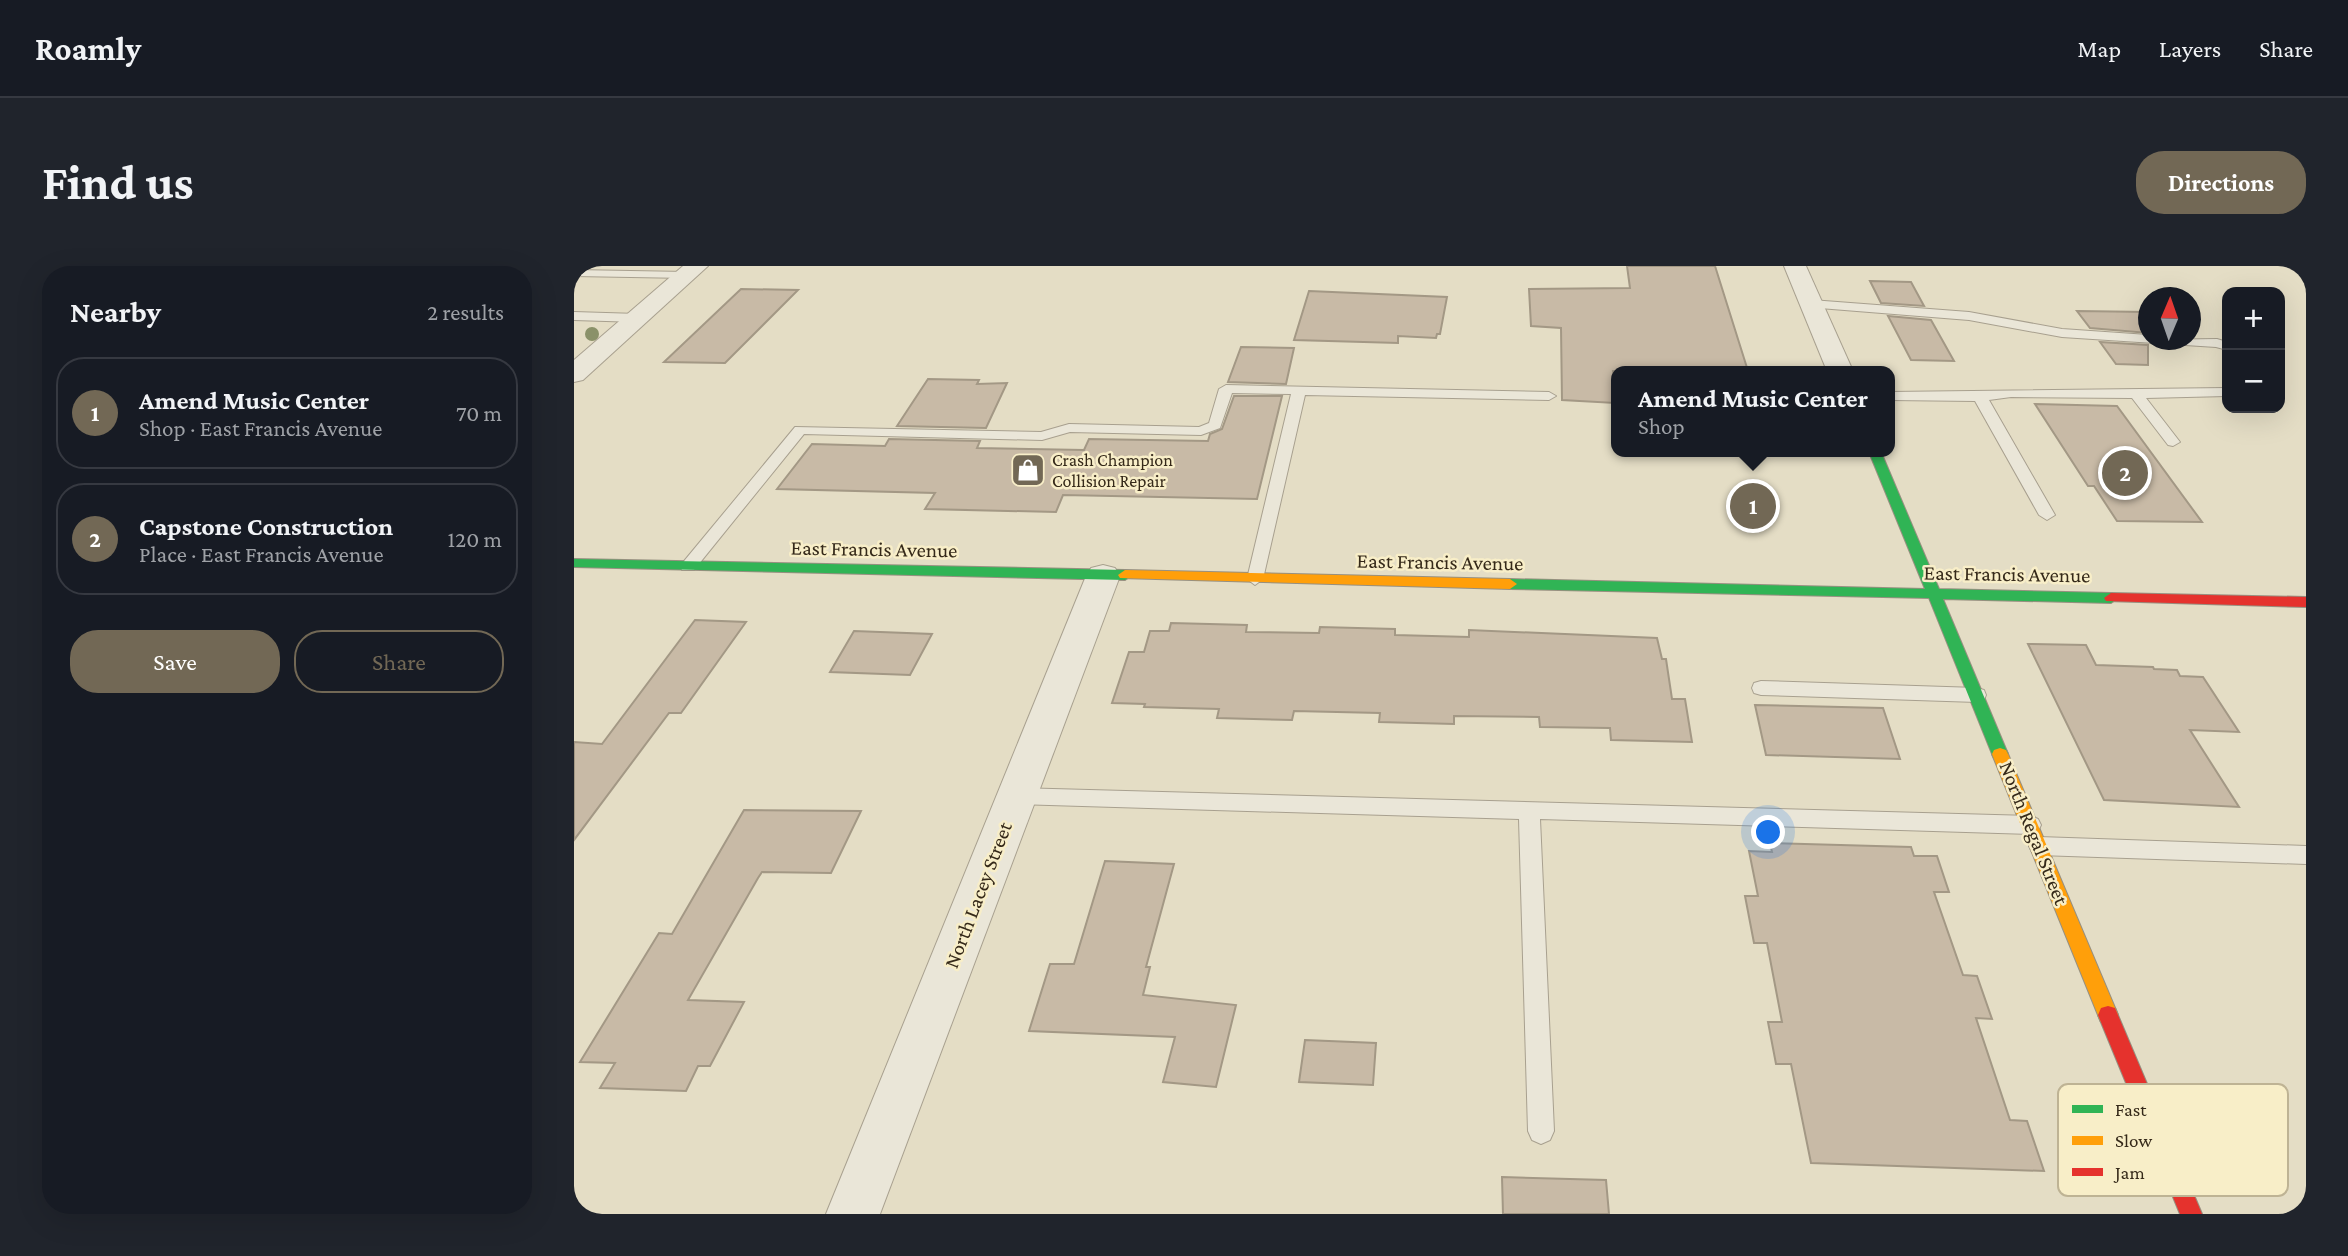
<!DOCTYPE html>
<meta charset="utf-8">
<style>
body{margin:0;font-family:"Crimson Pro",serif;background:#20242c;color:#f1f3f6}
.controls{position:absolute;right:21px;top:21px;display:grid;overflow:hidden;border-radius:14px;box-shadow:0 7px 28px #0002}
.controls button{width:63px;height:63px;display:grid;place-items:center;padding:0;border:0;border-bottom:2px solid #363941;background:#171b24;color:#f1f3f6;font:35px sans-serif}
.compass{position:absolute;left:1564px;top:21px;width:63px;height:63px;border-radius:50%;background:#171b24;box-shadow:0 7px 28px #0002;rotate:2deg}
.you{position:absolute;left:1195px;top:567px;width:24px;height:24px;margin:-18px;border:5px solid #fff;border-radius:50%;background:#1a73e8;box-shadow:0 0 0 10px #1a73e833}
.badge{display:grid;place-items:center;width:46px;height:46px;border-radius:50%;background:#726855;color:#fff;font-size:23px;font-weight:700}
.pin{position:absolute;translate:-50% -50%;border:4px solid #fff;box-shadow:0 2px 7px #0006}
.popup{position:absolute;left:1037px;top:100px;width:284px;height:91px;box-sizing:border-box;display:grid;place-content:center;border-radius:14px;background:#171b24;filter:drop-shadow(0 2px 5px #0005);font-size:23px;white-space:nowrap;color:#9ea1a6}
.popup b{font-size:26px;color:#f1f3f6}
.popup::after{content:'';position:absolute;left:50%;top:100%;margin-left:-14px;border:14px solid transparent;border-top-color:#171b24}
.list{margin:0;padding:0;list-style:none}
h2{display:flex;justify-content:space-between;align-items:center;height:91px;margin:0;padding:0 28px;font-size:30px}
h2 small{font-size:23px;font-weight:400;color:#9ea1a6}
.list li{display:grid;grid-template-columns:46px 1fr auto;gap:21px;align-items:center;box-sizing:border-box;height:112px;margin:0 14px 14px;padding:0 14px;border:2px solid #363941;border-radius:28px}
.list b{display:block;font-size:26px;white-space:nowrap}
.list p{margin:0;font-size:23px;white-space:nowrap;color:#9ea1a6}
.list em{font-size:23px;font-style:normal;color:#9ea1a6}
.actions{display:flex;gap:14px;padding:21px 28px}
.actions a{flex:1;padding:16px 0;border:2px solid #726855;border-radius:28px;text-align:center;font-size:24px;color:#726855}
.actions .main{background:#726855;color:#fff}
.map{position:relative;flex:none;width:1732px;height:948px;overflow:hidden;border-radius:28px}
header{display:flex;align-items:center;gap:42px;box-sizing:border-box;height:98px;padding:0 35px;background:#171b24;border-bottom:2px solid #363941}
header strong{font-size:33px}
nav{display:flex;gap:38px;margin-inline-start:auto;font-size:24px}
.intro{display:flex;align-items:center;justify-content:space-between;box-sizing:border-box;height:168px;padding:0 42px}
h1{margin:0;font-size:49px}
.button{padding:18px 32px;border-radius:28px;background:#726855;color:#fff;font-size:24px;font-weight:700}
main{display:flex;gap:42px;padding:0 42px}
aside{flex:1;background:#171b24;border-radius:28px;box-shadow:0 7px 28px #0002}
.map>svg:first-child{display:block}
.building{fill:#c8baa6;stroke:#a39885;stroke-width:2}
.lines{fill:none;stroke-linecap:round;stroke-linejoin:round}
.lane-casing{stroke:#a8a08f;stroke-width:2}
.street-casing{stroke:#a8a08f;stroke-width:2}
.fast-casing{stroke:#979080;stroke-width:2}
.slow-casing{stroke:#979080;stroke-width:2}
.jam-casing{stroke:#979080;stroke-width:2}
.lane{fill:#eae6d8;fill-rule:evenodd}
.street{fill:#eae6d8;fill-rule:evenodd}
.fast{fill:#30b455;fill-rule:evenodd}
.slow{fill:#ff9f0a;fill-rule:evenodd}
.jam{fill:#e5322d;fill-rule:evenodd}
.tree{fill:#8a9169}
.labels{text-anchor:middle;stroke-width:5;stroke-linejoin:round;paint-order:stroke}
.far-poi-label{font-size:18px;fill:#352919;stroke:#f8eec8;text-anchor:start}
.street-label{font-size:21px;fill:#352919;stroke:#f8eec8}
.key{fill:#f8eec8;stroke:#beb394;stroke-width:2}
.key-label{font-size:19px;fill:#352919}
</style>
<header>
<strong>Roamly</strong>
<nav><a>Map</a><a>Layers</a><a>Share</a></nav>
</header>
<div class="intro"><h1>Find us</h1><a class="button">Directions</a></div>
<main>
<aside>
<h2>Nearby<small>2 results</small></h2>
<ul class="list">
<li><span class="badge">1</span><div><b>Amend Music Center</b><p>Shop · East Francis Avenue</p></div><em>70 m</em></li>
<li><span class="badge">2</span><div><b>Capstone Construction</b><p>Place · East Francis Avenue</p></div><em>120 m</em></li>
</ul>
<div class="actions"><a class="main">Save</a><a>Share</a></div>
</aside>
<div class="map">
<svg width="1732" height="948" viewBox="0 0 1732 948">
<rect width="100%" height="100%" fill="#e4ddc5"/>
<g class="building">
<polygon points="1053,0 1141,0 1174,105 1039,105 1041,137 988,134 987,62 957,60 955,23 1056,22"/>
<polygon points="1296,15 1337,16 1350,40 1307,37"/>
<polygon points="167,23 224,24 151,97 90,96"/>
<polygon points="735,25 873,31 866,68 863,68 862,72 824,70 824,77 720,74"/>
<polygon points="1503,45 1574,46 1574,67 1516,62"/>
<polygon points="1314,50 1357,54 1380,95 1337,94"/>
<polygon points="1526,76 1574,79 1574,99 1542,98"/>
<polygon points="667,81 720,82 712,118 654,116"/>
<polygon points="354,113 405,114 403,118 433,117 412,162 323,160"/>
<polygon points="660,130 708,130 683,233 489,229 482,246 351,243 361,227 203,223 238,178 311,180 315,173 406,175 403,182 510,184 515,173 634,175 636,168 648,163"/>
<polygon points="1461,138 1543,140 1628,256 1543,255 1520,220 1514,220"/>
<polygon points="121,354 172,356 107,447 95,447 0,574 0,476 28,478"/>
<polygon points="597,357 673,359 672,366 745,367 746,361 821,363 821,369 895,371 895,364 1083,372 1088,393 1092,393 1098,433 1111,433 1118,476 1037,474 1036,462 966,461 965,451 880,450 880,458 805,456 806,447 720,445 718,454 643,452 645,443 570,441 571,438 538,437 555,386 570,386 576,365 595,365"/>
<polygon points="280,365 358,368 336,409 256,406"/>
<polygon points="1454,378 1512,379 1522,399 1579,401 1580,403 1603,404 1606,410 1629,411 1665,466 1616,464 1665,541 1530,534"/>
<polygon points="1181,439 1309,442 1326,493 1192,489"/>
<polygon points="170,544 287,545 257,607 188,606 184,612 114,734 170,736 136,800 124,800 112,825 26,822 41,797 6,796 85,667 98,668"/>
<polygon points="1196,577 1337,581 1340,590 1363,590 1375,626 1360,626 1389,709 1403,710 1418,753 1402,752 1436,854 1453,855 1470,905 1237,897 1217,798 1202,798 1194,756 1208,756 1193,677 1180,677 1171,630 1184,630 1175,585 1198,586"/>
<polygon points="531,595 600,598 572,701 576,701 569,729 662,739 642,821 589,816 601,771 455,765 476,698 500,698"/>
<polygon points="731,774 802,777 799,819 725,816"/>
<polygon points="928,911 1032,914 1035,948 929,948"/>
</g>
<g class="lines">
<g class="lane-casing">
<g id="lane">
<polygon points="0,4 113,6 119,9 113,12 0,10"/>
<polygon points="1237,34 1395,46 1488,63 1574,69 1574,74 1643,73 1653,76 1653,84 1642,81 1488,71 1395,54 1233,41 1231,38"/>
<polygon points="0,46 64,48 70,52 64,56 0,54"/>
<polygon points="652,119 975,126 982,130 975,134 731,129 689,313 681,319 673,313 717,128 658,127 646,162 627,169 496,166 468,174 230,168 120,304 108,304 106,300 221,161 467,166 495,158 625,161 635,157 645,123"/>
<polygon points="1653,122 1653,130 1572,132 1606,176 1599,180 1594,179 1558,132 1437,131 1415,134 1481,249 1473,254 1465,249 1401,135 1316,134 1316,126"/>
<polygon points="1187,415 1403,422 1410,424 1412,429 1410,434 1403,436 1187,429 1180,427 1178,422 1180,417"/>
<polygon points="442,522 1457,550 1464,553 1467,559 1464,565 1457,568 966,553 980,865 976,874 967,878 958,874 954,865 945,553 442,538 435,536 432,530 435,524"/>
<polygon points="1465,571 1732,580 1732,598 1465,589 1458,586 1455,580 1458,574"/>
</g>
</g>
<g class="street-casing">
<g id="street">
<polygon points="109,0 134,0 9,114 0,116 0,94"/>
<polygon points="1210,0 1232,0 1279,105 1253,105"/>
<polygon points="529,299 541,302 546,310 306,948 252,948 512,310 517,302"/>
</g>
</g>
<g class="fast-casing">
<g id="fast">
<polygon points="1295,186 1307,186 1365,323 1537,327 1544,332 1537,337 1369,333 1434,488 1432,492 1420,492 1418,488 1355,332 936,323 929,318 936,313 1351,323"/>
<polygon points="0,293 551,304 558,309 551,314 0,301"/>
</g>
</g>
<g class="slow-casing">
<g id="slow">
<polygon points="551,304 936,313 943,318 936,323 546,312 544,309"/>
<polygon points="1426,482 1432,484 1434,488 1544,749 1541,756 1534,758 1527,756 1524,749 1418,488 1420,484"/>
</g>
</g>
<g class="jam-casing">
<g id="jam">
<polygon points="1537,327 1732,331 1732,341 1532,335 1530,332"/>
<polygon points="1534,740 1541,742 1628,948 1606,948 1524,749 1527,742"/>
</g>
</g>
<use href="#lane" class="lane"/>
<use href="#street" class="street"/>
<use href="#fast" class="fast"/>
<use href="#slow" class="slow"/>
<use href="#jam" class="jam"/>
</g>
<circle class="tree" cx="18" cy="68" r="7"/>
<defs>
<g id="shop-square" transform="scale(1.75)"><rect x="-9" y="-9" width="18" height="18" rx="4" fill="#726855" stroke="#f8eec8"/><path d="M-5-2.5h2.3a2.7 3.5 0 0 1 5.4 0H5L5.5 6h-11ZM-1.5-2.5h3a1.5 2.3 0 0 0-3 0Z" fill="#fff"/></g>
</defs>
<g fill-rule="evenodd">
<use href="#shop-square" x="454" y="204"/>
</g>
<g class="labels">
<g class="far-poi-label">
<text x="478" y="200">Crash Champion<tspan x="478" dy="21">Collision Repair</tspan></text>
</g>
<g class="street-label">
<text transform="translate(300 283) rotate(1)" y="7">East Francis Avenue</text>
<text transform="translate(866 296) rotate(1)" y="7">East Francis Avenue</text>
<text transform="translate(1433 308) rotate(1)" y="7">East Francis Avenue</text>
<text transform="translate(1460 567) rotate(68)" y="7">North Regal Street</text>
<text transform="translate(404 629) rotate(-69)" y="7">North Lacey Street</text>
</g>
</g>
<rect x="1484" y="818" width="230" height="112" rx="10" class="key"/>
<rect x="1498" y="839" width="31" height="8" fill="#30b455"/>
<rect x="1498" y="870" width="31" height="9" fill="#ff9f0a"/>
<rect x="1498" y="902" width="31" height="8" fill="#e5322d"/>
<g class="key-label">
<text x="1541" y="850">Fast</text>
<text x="1541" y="881">Slow</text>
<text x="1541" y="913">Jam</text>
</g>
</svg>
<div class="controls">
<button>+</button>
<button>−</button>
</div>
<svg class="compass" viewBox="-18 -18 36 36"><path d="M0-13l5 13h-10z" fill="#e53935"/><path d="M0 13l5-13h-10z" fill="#9ea1a6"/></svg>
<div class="you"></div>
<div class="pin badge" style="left:1179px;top:240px">1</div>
<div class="popup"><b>Amend Music Center</b>Shop</div>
<div class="pin badge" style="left:1551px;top:207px">2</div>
</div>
</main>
